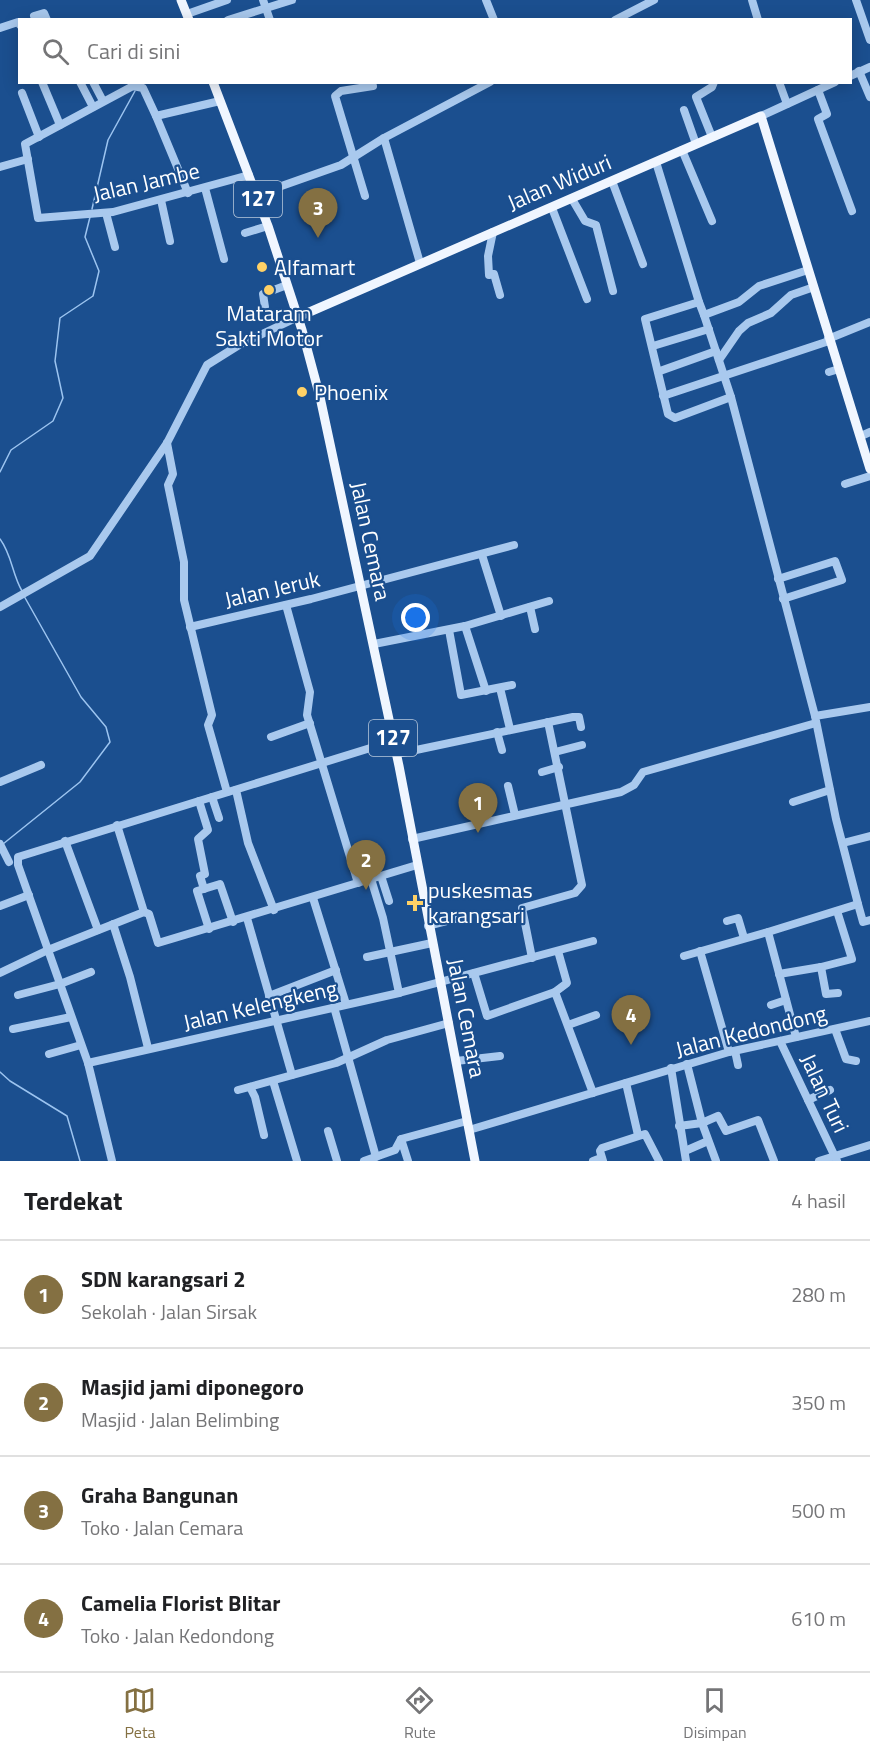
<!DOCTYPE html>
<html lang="id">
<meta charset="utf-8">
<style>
body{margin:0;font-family:"Titillium Web",sans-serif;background:#f6f6f6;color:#202124}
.you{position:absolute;left:416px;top:618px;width:21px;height:21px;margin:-15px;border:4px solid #fff;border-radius:50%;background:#1a73e8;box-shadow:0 0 0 9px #1a73e833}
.badge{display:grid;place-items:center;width:39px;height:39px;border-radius:50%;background:#847042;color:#fff;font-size:20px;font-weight:700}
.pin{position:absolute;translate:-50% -50px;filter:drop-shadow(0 2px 3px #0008)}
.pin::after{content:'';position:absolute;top:32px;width:21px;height:18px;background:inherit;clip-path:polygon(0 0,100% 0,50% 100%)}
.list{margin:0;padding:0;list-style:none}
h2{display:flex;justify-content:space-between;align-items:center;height:78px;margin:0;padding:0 24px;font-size:26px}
h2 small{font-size:20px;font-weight:400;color:#757577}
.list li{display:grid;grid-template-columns:39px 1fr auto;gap:18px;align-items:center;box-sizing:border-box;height:108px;padding:0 24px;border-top:2px solid #e0e0e0}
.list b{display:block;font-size:22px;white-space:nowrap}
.list p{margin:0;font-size:20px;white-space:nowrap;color:#757577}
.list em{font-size:20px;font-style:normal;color:#757577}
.icon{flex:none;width:33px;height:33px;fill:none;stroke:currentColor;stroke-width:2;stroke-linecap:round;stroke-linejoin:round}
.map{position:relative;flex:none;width:870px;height:1161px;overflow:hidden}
.search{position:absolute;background:#fff;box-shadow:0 3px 15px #0003;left:18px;right:18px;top:18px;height:66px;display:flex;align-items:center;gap:15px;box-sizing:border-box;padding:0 21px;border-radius:0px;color:#757577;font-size:22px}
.sheet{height:510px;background:#fff}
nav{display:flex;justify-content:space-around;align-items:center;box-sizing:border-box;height:84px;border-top:2px solid #e0e0e0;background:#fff;font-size:16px;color:#757577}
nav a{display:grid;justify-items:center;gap:3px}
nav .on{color:#847042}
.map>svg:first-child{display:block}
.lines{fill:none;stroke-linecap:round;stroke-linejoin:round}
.stream{stroke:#9cc4f0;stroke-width:1.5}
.minor{stroke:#a9c9ee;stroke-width:8}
.major{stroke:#f0f6ff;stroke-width:9}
.poi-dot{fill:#ffd166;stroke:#1b4f8f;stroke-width:2}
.labels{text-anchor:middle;stroke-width:4.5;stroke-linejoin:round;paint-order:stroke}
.shield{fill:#1b4f8f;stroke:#bbcadd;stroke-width:1.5}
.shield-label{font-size:21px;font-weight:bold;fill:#fff}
.street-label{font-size:22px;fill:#fff;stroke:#1b4f8f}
.poi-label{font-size:22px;fill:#fff;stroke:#1b4f8f;text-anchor:start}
</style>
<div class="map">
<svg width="870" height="1161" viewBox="0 0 870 1161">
<rect width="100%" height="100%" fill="#1b4f8f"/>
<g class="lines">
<g class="stream">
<polyline points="92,209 108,140 135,91"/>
<polyline points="0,472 11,450 53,421 63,398 55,361 60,318 93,296 99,271 85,237 90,217"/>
<path d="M0,539C12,555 12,574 22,591"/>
<polyline points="3,844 80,782 110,742 106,727 81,697 24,596"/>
<polyline points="0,1072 10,1081 67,1116 80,1161"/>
</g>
<g class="minor">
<polyline points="263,0 270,20"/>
<polyline points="486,0 494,20"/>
<polyline points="752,0 758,20"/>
<polyline points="856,0 870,40"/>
<polyline points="187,14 227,0"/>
<polyline points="34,16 44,13 47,20"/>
<polyline points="228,20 292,0"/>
<polyline points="615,20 654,0"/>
<polyline points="0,28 18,22 20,25"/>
<polyline points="859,71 870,97"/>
<polyline points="850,76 870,67"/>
<polyline points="42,82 60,125"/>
<polyline points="80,82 93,107"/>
<polyline points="93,82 103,101"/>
<polyline points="779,82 787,104"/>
<polyline points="818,90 827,114 818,119 852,211"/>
<polyline points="22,93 39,137"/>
<polyline points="220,101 156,116 143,88 133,86 25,144 38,218 113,212 249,175"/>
<polyline points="684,110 696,144"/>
<polyline points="156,116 188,193"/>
<polyline points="761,116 835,82"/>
<polyline points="712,137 696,97 712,87 714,82"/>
<polyline points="384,138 420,263"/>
<polyline points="682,150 712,221"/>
<polyline points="656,162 699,302"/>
<polyline points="0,167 28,159"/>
<polyline points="612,181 643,264"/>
<polyline points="205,188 224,259"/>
<polyline points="256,195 341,165 384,138 490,82"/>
<polyline points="365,196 335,96 341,91 373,86"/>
<polyline points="572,199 585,221 596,225 613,291"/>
<polyline points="161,200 170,241"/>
<polyline points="552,208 587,299"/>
<polyline points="106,213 115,247"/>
<polyline points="493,232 488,256 489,275 494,274 500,295"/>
<polyline points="245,233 268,226"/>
<polyline points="808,270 759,286 739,302 704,315 731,397 815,716"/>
<polyline points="265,307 263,294 287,285"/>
<polyline points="704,315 699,302 645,319 668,414 675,418 731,397"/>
<polyline points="828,339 870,322"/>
<polyline points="653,346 709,329"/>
<polyline points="719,360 739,331 748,323 771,313 791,295 814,287"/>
<polyline points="660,371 716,351"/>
<polyline points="829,372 839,369"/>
<polyline points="663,396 829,341"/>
<polyline points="861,436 870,432"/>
<polyline points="167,443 173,474 168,485 184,562 184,600 212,715 208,725 227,792"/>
<polyline points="845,484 870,476"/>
<polyline points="482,555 501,616"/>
<polyline points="778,579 835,561 842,580 783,599"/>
<polyline points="286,605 310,692 307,715 358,883"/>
<polyline points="0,607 90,556 167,443 207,365 239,345 298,317"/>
<polyline points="530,607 535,629"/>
<polyline points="465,626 486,691"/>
<polyline points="190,627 311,599 514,545"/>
<polyline points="449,630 461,695 512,685"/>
<polyline points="374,644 465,626 549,601"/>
<polyline points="500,688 510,729"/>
<polyline points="497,732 502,750"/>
<polyline points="271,737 310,723"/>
<polyline points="555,752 582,745"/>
<polyline points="397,754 573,717 579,717 581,727"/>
<polyline points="542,772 559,767"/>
<polyline points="0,782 41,765"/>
<polyline points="508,786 515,815"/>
<polyline points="236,790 248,843 274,910"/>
<polyline points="212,797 219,818"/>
<polyline points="199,801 208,830 198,839 205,874 200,876 204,889"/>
<polyline points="793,802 830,790"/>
<polyline points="117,825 144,912 149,914 158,943 417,865"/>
<polyline points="412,839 621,792 634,785 643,772 816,723"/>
<polyline points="65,841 98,930"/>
<polyline points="843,843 870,836"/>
<polyline points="0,844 9,862"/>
<polyline points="381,876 389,901"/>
<polyline points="371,879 383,918 399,993"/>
<polyline points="313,898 346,1004"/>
<polyline points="858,904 863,922 870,920"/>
<polyline points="0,906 29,895"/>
<polyline points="247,918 292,1075"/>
<polyline points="727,921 738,918 744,938"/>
<polyline points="113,924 130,977 148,1048"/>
<polyline points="428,926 463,917"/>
<polyline points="209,929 197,891 220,884 233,922"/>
<polyline points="700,951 729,1052"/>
<polyline points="684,956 768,932"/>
<polyline points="367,957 432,943"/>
<polyline points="532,958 522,908 575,893 582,885 548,722"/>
<polyline points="821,967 826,994 838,993"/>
<polyline points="0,973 48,950 144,912"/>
<polyline points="474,973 487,1016 555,992 593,1093"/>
<polyline points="779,974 821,967 852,959 837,911"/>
<polyline points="555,992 567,983 558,951"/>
<polyline points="18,995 60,984 91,972"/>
<polyline points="269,996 336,970"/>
<polyline points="771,1005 786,1000"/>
<polyline points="334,1007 376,1157"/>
<polyline points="568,1025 596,1015"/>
<polyline points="13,1029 71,1017"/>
<polyline points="835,1029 846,1059 856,1061"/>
<polyline points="796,1037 768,932 858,904 836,819 815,716 870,707"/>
<polyline points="780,1041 837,1161"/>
<polyline points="735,1051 738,1065"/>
<polyline points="49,1054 81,1045"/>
<polyline points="456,1061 500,1056"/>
<polyline points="88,1063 399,993 593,941"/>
<polyline points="687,1064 702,1123 718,1116 726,1131 758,1120 774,1161"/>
<polyline points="671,1068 686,1161"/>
<polyline points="273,1081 297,1161"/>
<polyline points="626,1083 638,1135"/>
<polyline points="250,1087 255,1097 264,1135"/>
<polyline points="238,1090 336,1063 387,1040 449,1023"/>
<polyline points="808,1100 830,1090"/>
<polyline points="679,1126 702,1123 716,1161"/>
<polyline points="469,1130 729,1052 870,1021"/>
<polyline points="328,1131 337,1161"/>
<polyline points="401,1139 408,1161"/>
<polyline points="685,1151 708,1141"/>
<polyline points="112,1161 88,1063 18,865 18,857 393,741"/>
<polyline points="364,1161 395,1150 401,1139 467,1121"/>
<polyline points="593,1161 601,1158"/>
<polyline points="603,1161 600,1151 602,1148 645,1134 659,1161"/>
<polyline points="819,1161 870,1145"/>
</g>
<g class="major">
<polyline points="181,0 189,20"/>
<polyline points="213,82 268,226 302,330 320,397 399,766 475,1161"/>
<polyline points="298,317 761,116 870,469"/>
</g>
</g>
<g class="poi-dot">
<circle cx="262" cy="267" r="6"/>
<circle cx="269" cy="290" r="6"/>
<circle cx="302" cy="392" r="6"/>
<path d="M412 894h6v6h6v6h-6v6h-6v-6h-6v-6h6z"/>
</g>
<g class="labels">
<g class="shield">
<rect x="234" y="181" width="48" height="36" rx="4.5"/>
<rect x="369" y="720" width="48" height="36" rx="4.5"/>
</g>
<g class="shield-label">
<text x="258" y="206">127</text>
<text x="393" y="745">127</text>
</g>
<g class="street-label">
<text transform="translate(146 182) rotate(-13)" y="8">Jalan Jambe</text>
<text transform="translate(559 182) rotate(-23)" y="8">Jalan Widuri</text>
<text transform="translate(371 541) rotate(78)" y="8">Jalan Cemara</text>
<text transform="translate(272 589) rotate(-13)" y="8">Jalan Jeruk</text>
<text transform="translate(260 1005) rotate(-13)" y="8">Jalan Kelengkeng</text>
<text transform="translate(467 1018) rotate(79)" y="8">Jalan Cemara</text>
<text transform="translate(751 1031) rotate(-14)" y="8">Jalan Kedondong</text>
<text transform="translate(825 1093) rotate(65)" y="8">Jalan Turi</text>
</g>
<g class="poi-label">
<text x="274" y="275">Alfamart</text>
<text x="269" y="321" text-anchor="middle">Mataram<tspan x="269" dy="25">Sakti Motor</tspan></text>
<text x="314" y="400">Phoenix</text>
<text x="428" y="898">puskesmas<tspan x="428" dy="25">karangsari</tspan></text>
</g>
</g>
</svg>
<div class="you"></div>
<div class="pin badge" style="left:478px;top:833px">1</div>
<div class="pin badge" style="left:366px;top:890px">2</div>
<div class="pin badge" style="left:318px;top:238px">3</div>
<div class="pin badge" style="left:631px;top:1045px">4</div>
<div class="search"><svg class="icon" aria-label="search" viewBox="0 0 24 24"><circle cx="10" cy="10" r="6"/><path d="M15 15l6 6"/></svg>Cari di sini</div>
</div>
<section class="sheet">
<h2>Terdekat<small>4 hasil</small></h2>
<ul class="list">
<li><span class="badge">1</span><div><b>SDN karangsari 2</b><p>Sekolah · Jalan Sirsak</p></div><em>280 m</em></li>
<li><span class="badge">2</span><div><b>Masjid jami diponegoro</b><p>Masjid · Jalan Belimbing</p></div><em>350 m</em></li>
<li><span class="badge">3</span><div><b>Graha Bangunan</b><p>Toko · Jalan Cemara</p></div><em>500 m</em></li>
<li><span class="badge">4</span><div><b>Camelia Florist Blitar</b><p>Toko · Jalan Kedondong</p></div><em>610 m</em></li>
</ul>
</section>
<nav>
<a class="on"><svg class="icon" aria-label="map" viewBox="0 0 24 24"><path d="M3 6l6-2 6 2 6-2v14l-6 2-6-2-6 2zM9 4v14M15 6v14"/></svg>Peta</a>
<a><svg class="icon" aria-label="directions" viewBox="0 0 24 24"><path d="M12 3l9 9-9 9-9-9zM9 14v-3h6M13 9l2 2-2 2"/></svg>Rute</a>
<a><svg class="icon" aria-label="saved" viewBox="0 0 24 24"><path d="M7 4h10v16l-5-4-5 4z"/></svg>Disimpan</a>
</nav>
